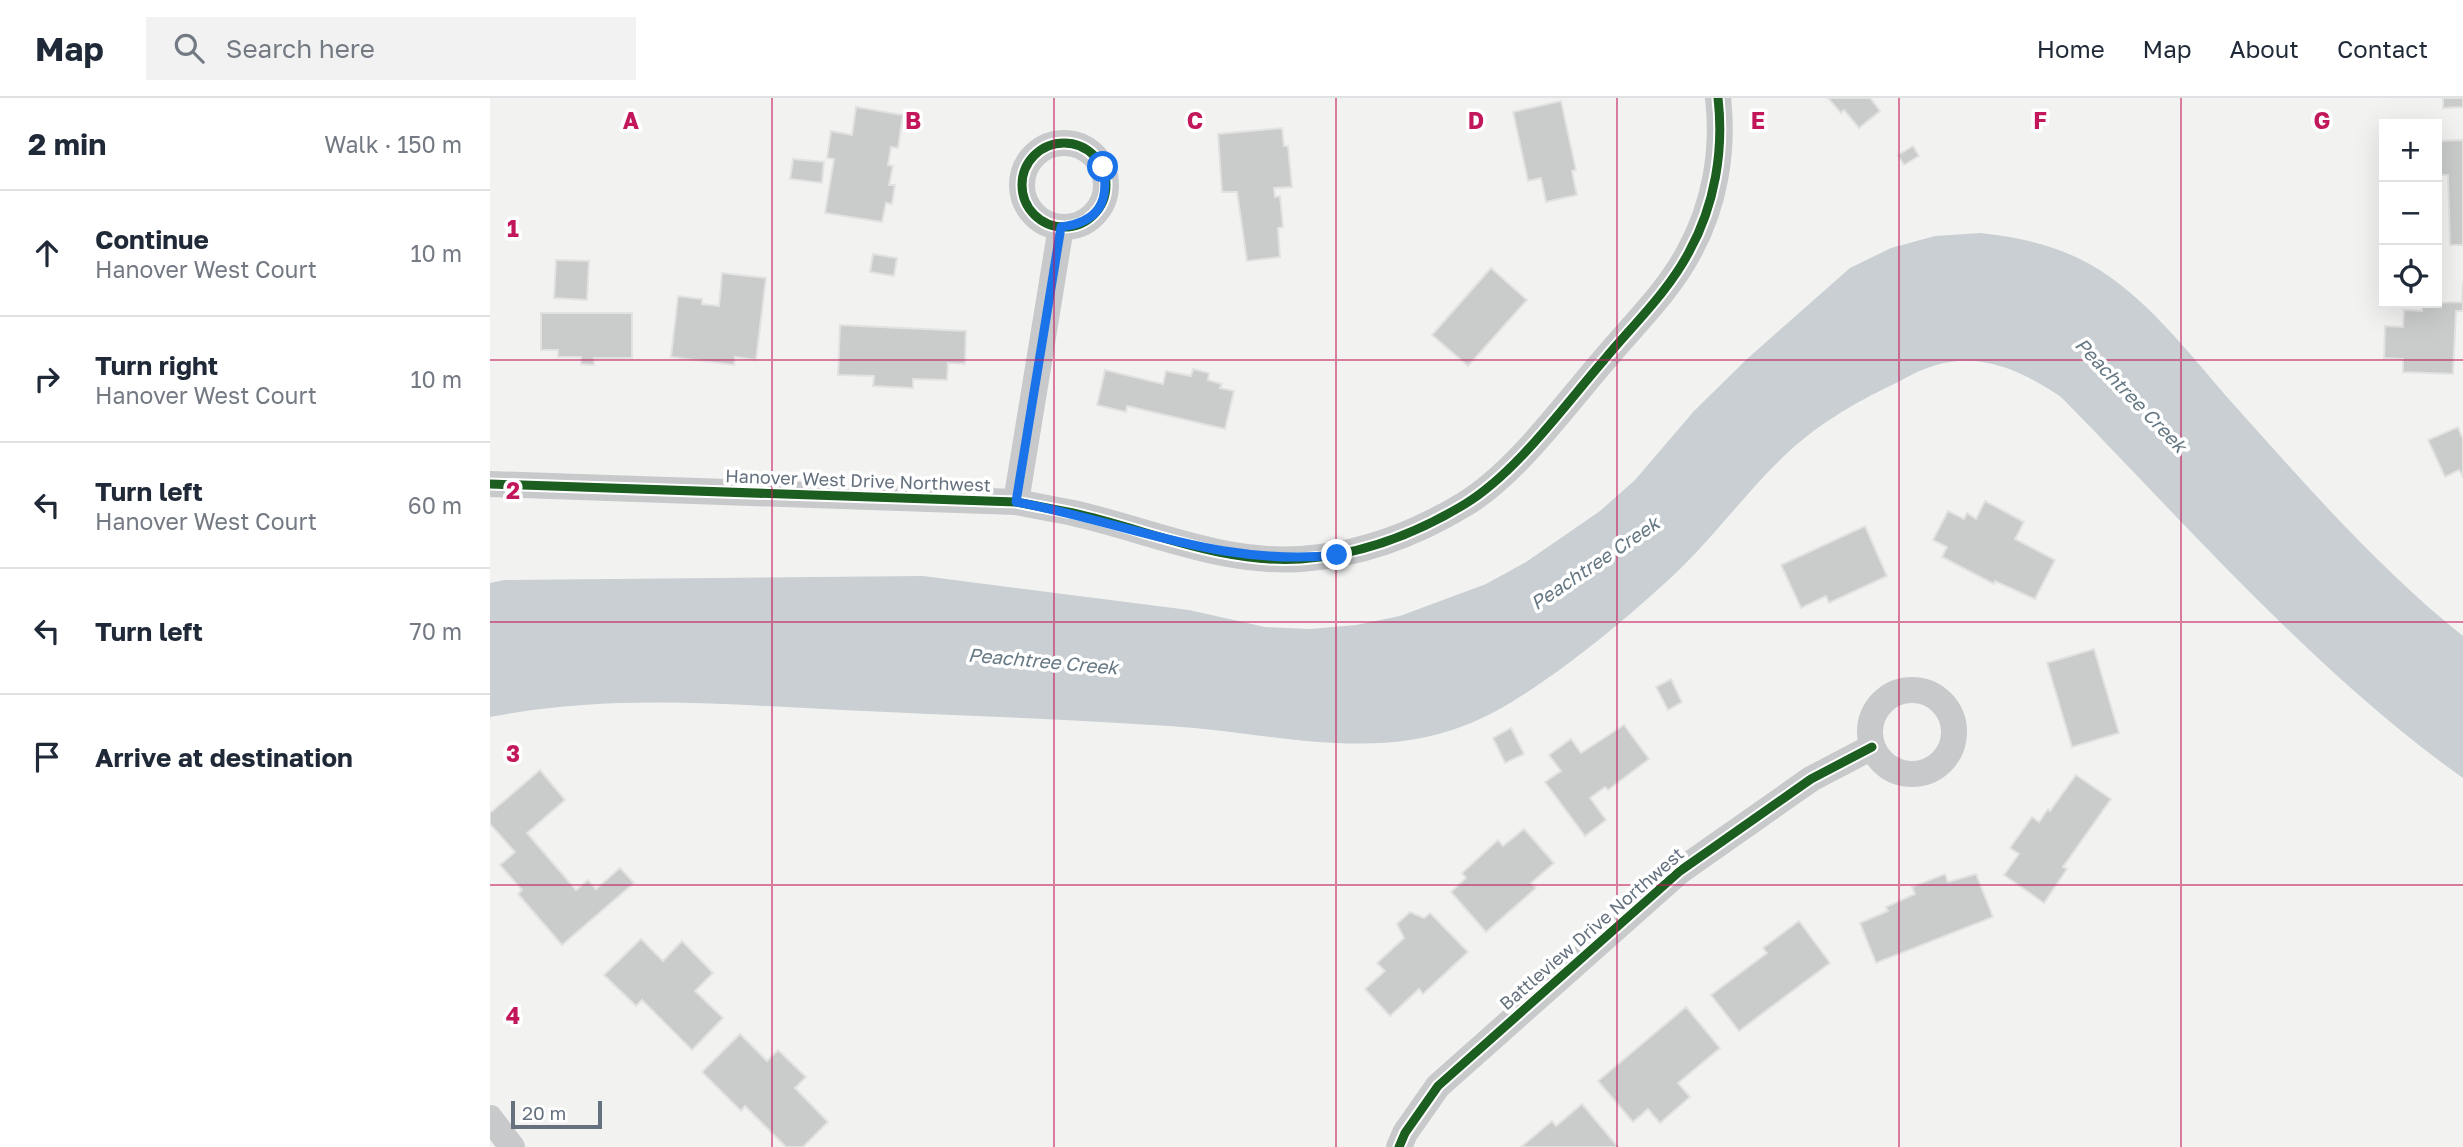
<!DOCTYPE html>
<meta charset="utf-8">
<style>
body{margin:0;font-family:"Golos Text",sans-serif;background:#f2f2f3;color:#1f2937}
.controls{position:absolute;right:21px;top:21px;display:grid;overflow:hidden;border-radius:0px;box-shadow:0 7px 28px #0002}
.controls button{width:63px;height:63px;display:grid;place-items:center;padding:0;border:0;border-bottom:2px solid #e0e1e3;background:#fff;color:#1f2937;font:35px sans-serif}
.scale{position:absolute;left:21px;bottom:18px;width:91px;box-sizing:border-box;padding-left:7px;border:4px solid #65717f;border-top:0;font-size:19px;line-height:24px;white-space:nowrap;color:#65717f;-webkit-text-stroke:5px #fff;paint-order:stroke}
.stop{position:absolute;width:21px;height:21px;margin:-16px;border:5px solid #1a73e8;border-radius:50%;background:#fff}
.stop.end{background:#1a73e8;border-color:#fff;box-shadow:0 2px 7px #0008}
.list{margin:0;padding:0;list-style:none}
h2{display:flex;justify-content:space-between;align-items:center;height:91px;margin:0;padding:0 28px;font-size:30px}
h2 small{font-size:23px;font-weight:400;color:#747a83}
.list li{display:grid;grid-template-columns:46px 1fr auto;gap:21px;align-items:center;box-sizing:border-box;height:126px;padding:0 28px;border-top:2px solid #e0e1e3}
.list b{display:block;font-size:26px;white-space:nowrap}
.list p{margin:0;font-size:23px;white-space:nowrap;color:#747a83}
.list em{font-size:23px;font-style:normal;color:#747a83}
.icon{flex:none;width:38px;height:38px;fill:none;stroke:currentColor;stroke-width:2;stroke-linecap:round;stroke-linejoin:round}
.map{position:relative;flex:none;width:1973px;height:1049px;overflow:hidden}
header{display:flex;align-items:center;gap:42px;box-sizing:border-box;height:98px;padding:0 35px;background:#fff;border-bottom:2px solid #e0e1e3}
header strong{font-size:33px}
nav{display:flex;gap:38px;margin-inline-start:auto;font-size:24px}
.search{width:490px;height:63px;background:#f2f2f3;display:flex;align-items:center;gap:18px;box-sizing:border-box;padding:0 24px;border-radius:0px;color:#747a83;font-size:26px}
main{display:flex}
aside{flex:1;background:#fff}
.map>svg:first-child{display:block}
.water{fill:#c9cfd2}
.building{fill:#cacccc;stroke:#e2e2e1;stroke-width:2}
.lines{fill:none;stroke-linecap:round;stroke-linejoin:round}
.minor{stroke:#c8c9cb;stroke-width:26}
.cycleway-casing{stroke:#fff;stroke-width:13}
.cycleway{stroke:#1b5e20;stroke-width:9}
.route{stroke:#1a73e8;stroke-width:9}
.grid{fill:none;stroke:#c2185b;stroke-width:2;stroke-opacity:0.55}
.labels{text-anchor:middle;stroke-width:7;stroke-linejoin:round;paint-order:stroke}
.street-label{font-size:18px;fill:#65717f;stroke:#fff}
.water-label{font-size:19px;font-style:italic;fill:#667883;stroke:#fff}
.grid-label{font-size:23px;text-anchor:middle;font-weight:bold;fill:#c2185b;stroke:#fff;stroke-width:7;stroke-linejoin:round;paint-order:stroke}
</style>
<header>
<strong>Map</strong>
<div class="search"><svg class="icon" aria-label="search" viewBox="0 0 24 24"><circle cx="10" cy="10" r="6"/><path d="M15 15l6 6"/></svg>Search here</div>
<nav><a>Home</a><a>Map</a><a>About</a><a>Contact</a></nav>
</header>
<main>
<aside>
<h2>2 min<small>Walk · 150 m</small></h2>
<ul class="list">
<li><svg class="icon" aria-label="ahead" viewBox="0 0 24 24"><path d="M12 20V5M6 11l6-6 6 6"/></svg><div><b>Continue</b><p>Hanover West Court</p></div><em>10 m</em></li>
<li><svg class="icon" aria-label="right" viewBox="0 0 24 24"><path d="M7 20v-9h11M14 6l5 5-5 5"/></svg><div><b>Turn right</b><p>Hanover West Court</p></div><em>10 m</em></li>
<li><svg class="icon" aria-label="left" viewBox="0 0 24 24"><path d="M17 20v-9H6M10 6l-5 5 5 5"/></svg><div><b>Turn left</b><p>Hanover West Court</p></div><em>60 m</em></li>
<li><svg class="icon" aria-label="left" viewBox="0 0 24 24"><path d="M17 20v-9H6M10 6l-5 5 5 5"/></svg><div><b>Turn left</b></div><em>70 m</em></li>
<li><svg class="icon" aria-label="arrive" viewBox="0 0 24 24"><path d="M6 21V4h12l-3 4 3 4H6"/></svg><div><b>Arrive at destination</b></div></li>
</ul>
</aside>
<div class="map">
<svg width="1973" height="1049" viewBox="0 0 1973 1049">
<rect width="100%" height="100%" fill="#f2f3f1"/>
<path class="water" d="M1491,135C1538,140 1581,151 1620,179C1668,213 1706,264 1745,308C1817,388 1889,471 1973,538V680C1827,577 1697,427 1571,299C1532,273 1491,253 1443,268C1429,272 1416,280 1404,286C1362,306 1323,329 1290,362C1255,396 1226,436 1191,470C1140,519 1041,602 976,627C881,665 778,634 679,628C570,621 461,617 352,612C231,606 120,596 0,619V485L14,482L433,478L699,512L775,529L820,531L866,527L910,518L996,486L1036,464L1110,413L1145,382L1204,313L1257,261L1360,170L1401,150L1445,138Z"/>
<g class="building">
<polygon points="1338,0 1380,0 1390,13 1369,30 1354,12 1351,15"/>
<polygon points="1953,0 1973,0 1973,9 1953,10"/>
<polygon points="1071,3 1086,72 1082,73 1087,97 1056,104 1051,80 1038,83 1023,14"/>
<polygon points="366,9 413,17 408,50 401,49 398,67 403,68 399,87 405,87 402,106 396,105 392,124 335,115 344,61 337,60 341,33 362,37"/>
<polygon points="792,30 794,48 798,48 802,89 784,90 785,99 790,98 793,129 788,130 790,159 757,163 747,94 732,94 728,36"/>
<polygon points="1973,42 1973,147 1960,147 1958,77 1950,77 1949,43"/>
<polygon points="1423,48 1429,58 1414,67 1408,57"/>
<polygon points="303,61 334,64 332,85 300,81"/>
<polygon points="383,156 407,160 404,178 380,174"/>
<polygon points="66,162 99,163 97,202 64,200"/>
<polygon points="1001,170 1037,202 978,268 942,237"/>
<polygon points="232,175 276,180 266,262 245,259 244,267 181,259 188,198 212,201 212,206 229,208"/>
<polygon points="1973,185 1973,213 1966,213 1963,276 1913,274 1913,261 1894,260 1895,228 1913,229 1914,212 1932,213 1932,205 1972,204"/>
<polygon points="51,215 142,215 142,260 104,260 104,267 91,266 91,259 68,259 68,252 51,252"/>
<polygon points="350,227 476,233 475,266 458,265 457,282 423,281 423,290 383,288 384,278 348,277"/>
<polygon points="703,271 719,275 718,282 732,286 730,290 744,293 735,331 637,308 636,314 607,307 615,272 673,286 676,273 701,278"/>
<polygon points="1968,329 1973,341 1973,379 1969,372 1955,379 1938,342"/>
<polygon points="1495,403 1534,424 1525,441 1565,462 1545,501 1505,483 1504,486 1452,459 1457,449 1443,442 1458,413 1474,421 1477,415 1486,421"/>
<polygon points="1375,428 1397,478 1339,505 1336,498 1311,510 1291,467"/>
<polygon points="1604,551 1629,635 1582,649 1557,565"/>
<polygon points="1181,581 1192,604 1178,612 1166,589"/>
<polygon points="1134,627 1159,661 1118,692 1115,689 1100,700 1116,722 1095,738 1055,684 1071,673 1059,657 1081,641 1091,655"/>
<polygon points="1021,630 1034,656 1015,665 1003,640"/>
<polygon points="50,672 75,702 37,735 86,792 98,782 106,791 130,770 144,785 72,847 28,796 32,792 10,767 25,754 0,726 0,715"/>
<polygon points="1586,677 1621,701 1573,769 1577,771 1554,805 1514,777 1529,756 1520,750 1542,719 1549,724 1558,711 1560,713"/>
<polygon points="1034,731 1064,765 1041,785 1046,790 996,834 961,794 976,780 972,775 1008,742 1013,748"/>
<polygon points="1455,776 1458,784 1486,776 1503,819 1386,865 1370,825 1398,813 1396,809 1425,796 1422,789"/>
<polygon points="920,814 934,820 940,815 978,854 933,896 929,891 900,918 875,891 895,873 887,865 914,840 907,826"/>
<polygon points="1309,823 1340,865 1249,933 1221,897 1277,855 1273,850"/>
<polygon points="151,841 173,863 192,843 223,875 205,893 233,920 202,952 152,902 146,908 114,877"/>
<polygon points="1196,909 1230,950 1188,985 1200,999 1170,1025 1158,1011 1143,1024 1108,983"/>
<polygon points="250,936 277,963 288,952 316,979 305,990 338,1024 313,1049 296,1049 255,1008 251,1013 212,974"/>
<polygon points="1092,1006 1128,1049 1031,1049 1062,1023 1066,1028"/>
</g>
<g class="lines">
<g class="minor">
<circle cx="574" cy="87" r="42"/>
<path d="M0,386L526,404C545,408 564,411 583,415C659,432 731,466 811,461C871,457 924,437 975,406C1026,375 1074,308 1114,262C1143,227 1178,194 1199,154C1225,107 1234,52 1228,0"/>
<polyline points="526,404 571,129"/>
<circle cx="1422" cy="634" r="42"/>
<polyline points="0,1020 22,1049"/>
<polyline points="909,1049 915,1035 948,988 1190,773 1321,681 1382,649"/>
</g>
<g class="cycleway-casing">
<g id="cycleway">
<circle cx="574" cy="87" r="42"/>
<path d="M0,386L526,404C545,408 564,411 583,415C659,432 731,466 811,461C871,457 924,437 975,406C1026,375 1074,308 1114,262C1143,227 1178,194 1199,154C1225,107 1234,52 1228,0"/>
<polyline points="909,1049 915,1035 948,988 1190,773 1321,681 1382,649"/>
</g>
</g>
<use href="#cycleway" class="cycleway"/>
</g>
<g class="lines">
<path class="route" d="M613,69C620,105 608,124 571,129L526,404C639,425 728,469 847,457"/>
</g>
<path class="grid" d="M282,0V1049M564,0V1049M846,0V1049M1127,0V1049M1409,0V1049M1691,0V1049M0,262H1973M0,524H1973M0,787H1973"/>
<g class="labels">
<g class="street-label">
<text transform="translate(368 383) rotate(2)" y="6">Hanover West Drive Northwest</text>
<text transform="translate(1102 831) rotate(-41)" y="6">Battleview Drive Northwest</text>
</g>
<g class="water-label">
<text transform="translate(1641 297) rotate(46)" y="7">Peachtree Creek</text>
<text transform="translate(1105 465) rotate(-34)" y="7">Peachtree Creek</text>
<text transform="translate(553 563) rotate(5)" y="7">Peachtree Creek</text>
</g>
</g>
<g class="grid-label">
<text x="141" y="31">A</text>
<text x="423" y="31">B</text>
<text x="705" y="31">C</text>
<text x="986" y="31">D</text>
<text x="1268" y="31">E</text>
<text x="1550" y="31">F</text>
<text x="1832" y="31">G</text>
<text x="23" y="139">1</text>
<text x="23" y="401">2</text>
<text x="23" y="664">3</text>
<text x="23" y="926">4</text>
</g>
</svg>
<div class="controls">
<button>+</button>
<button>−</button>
<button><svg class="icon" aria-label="locate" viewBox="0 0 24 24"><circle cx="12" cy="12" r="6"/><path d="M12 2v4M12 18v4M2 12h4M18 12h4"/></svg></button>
</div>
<div class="scale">20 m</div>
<div class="stop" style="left:613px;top:69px"></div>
<div class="stop end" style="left:847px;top:457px"></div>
</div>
</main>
